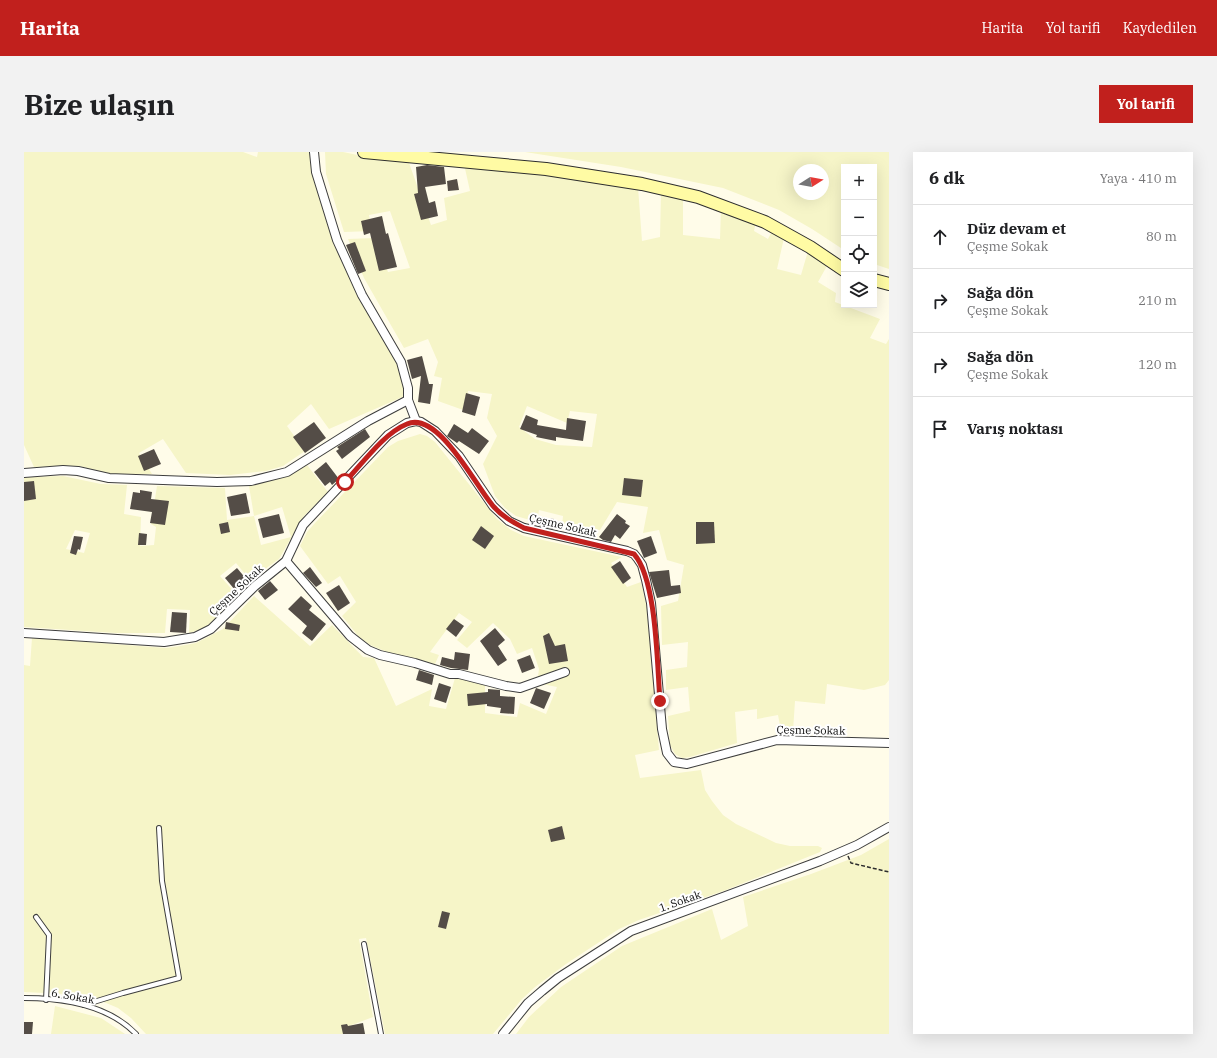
<!DOCTYPE html>
<html lang="tr">
<meta charset="utf-8">
<style>
body{margin:0;font-family:"IBM Plex Serif",serif;background:#f2f2f2;color:#202124}
.controls{position:absolute;right:12px;top:12px;display:grid;overflow:hidden;border-radius:0px;box-shadow:0 4px 16px #0002}
.controls button{width:36px;height:36px;display:grid;place-items:center;padding:0;border:0;border-bottom:1px solid #e0e0e0;background:#fff;color:#202124;font:20px sans-serif}
.compass{position:absolute;left:769px;top:12px;width:36px;height:36px;border-radius:50%;background:#fff;box-shadow:0 4px 16px #0002;rotate:79deg}
.stop{position:absolute;width:12px;height:12px;margin:-9px;border:3px solid #c1201d;border-radius:50%;background:#fff}
.stop.end{background:#c1201d;border-color:#fff;box-shadow:0 1px 4px #0008}
.list{margin:0;padding:0;list-style:none}
h2{display:flex;justify-content:space-between;align-items:center;height:52px;margin:0;padding:0 16px;font-size:17px}
h2 small{font-size:13px;font-weight:400;color:#757577}
.list li{display:grid;grid-template-columns:26px 1fr auto;gap:12px;align-items:center;box-sizing:border-box;height:64px;padding:0 16px;border-top:1px solid #e0e0e0}
.list b{display:block;font-size:15px;white-space:nowrap}
.list p{margin:0;font-size:13px;white-space:nowrap;color:#757577}
.list em{font-size:13px;font-style:normal;color:#757577}
.icon{flex:none;width:22px;height:22px;fill:none;stroke:currentColor;stroke-width:2;stroke-linecap:round;stroke-linejoin:round}
.map{position:relative;flex:none;width:865px;height:882px;overflow:hidden;border-radius:0px}
header{display:flex;align-items:center;gap:24px;box-sizing:border-box;height:56px;padding:0 20px;background:#c1201d;color:#fff}
header strong{font-size:19px}
nav{display:flex;gap:22px;margin-inline-start:auto;font-size:14px}
.intro{display:flex;align-items:center;justify-content:space-between;box-sizing:border-box;height:96px;padding:0 24px}
h1{margin:0;font-size:28px}
.button{padding:10px 18px;border-radius:0px;background:#c1201d;color:#fff;font-size:14px;font-weight:700}
main{display:flex;gap:24px;padding:0 24px}
aside{flex:1;background:#fff;border-radius:0px;box-shadow:0 4px 16px #0002}
.map>svg:first-child{display:block}
.farmland{fill:#f6f5c8;fill-rule:evenodd}
.building{fill:#544d47}
.lines{fill:none;stroke-linecap:round;stroke-linejoin:round}
.lane-casing{stroke:#3e3e3e;stroke-width:6}
.street-casing{stroke:#3e3e3e;stroke-width:10}
.secondary-casing{stroke:#2d2d2d;stroke-width:14}
.path{stroke:#2d2d2d;stroke-width:1.5;stroke-dasharray:4 2;stroke-linecap:butt}
.lane{stroke:#fff;stroke-width:4}
.street{stroke:#fff;stroke-width:8}
.secondary{stroke:#fffba4;stroke-width:12}
.route{stroke:#c1201d;stroke-width:5}
.labels{text-anchor:middle;stroke-width:4;stroke-linejoin:round;paint-order:stroke}
.street-label{font-size:11px;fill:#0b0b0b;stroke:#fff}
</style>
<header>
<strong>Harita</strong>
<nav><a>Harita</a><a>Yol tarifi</a><a>Kaydedilen</a></nav>
</header>
<div class="intro"><h1>Bize ulaşın</h1><a class="button">Yol tarifi</a></div>
<main>
<div class="map">
<svg width="865" height="882" viewBox="0 0 865 882">
<rect width="100%" height="100%" fill="#fffce9"/>
<g class="farmland">
<polygon points="0,0 219,0 233,5 234,0 288,0 306,69 376,212 383,243 305,277 287,252 263,274 281,299 259,314 242,319 206,323 162,321 139,287 115,301 128,322 84,322 56,314 10,315 0,293"/>
<path d="M301,0H319L348,6L384,8L407,73L423,68L420,46L446,39L440,12L614,35L618,89L636,85L637,40L659,46V83L696,87L697,56L732,69L730,79L744,87L749,77L760,86L753,117L777,123L784,99L804,112L794,130L812,141L811,150L856,167L846,186L862,192L865,187V528L861,533L840,538L803,532L801,552L771,549L769,579H757L754,563L733,567V557L711,560L713,591L666,605L658,606L651,602L646,593L644,564L666,559L664,535L642,538V518L663,515L664,490L638,493L637,454L654,449L660,413L643,408L635,378L619,381L624,355L593,350L576,378L538,374L539,364L515,358L513,370L492,364L481,356L471,344L459,312L473,284L463,266L468,242L444,239L442,259L414,249L418,226L410,224L414,210L404,187L380,196L340,126L324,87L351,86L364,120L386,116L366,59L345,63L348,79L320,80L302,22ZM503,254L543,271L546,259L573,262L568,295L532,293L511,287L495,275Z"/>
<path d="M501,0H865V117L850,112V15H820V98L788,77L755,58L699,36L597,15ZM775,18H799V42H775Z"/>
<polygon points="396,282 403,284 411,290 473,367 487,378 500,384 598,405 587,411 603,435 617,430 623,456 635,598 611,603 616,626 677,618 681,638 688,649 699,663 712,672 752,691 766,694 794,694 798,696 796,700 702,738 615,768 595,777 542,812 511,835 498,847 469,882 361,882 342,786 335,787 349,865 320,876 323,882 122,882 107,866 94,856 75,848 42,842 0,840 0,513 6,514 8,486 142,496 156,494 172,491 199,477 230,444 286,494 308,473 339,505 350,506 372,554 408,537 405,554 422,557 431,526 461,531 461,561 493,565 496,551 522,562 533,535 513,531 515,517 508,496 493,502 486,487 469,471 443,496 433,488 448,470 435,461 406,500 415,503 411,512 363,500 346,493 335,485 318,464 332,450 316,424 304,432 276,394 283,380 291,371 364,295 374,289"/>
<path d="M283,313L304,340L280,364L255,407L226,428L212,411L196,424L213,443L187,471L179,477L165,481L166,458L143,457L141,481H92L0,475V325L39,324L77,332L103,333L100,362L117,365L116,394L130,393L132,375L127,372L133,334L201,336L203,368L230,364L225,334L261,325ZM258,355L267,385L237,393L230,364ZM51,378L66,381L60,401L42,397Z"/>
<polygon points="865,687 865,882 492,882 505,865 537,835 598,794 688,757 697,788 724,774 719,745 787,722 837,703"/>
<polygon points="31,854 77,866 101,882 27,882"/>
</g>
<g class="building">
<polygon points="403,13 420,15 422,32 401,35 405,51 411,49 414,64 397,68 390,42 394,41 392,15"/>
<polygon points="433,27 435,38 424,39 423,29"/>
<polygon points="358,64 362,82 364,81 373,115 355,119 346,81 340,83 337,69"/>
<polygon points="331,90 342,119 334,122 322,93"/>
<polygon points="398,204 405,232 409,232 406,252 394,250 397,224 388,227 383,208"/>
<polygon points="442,241 456,245 451,264 438,260"/>
<polygon points="502,263 514,268 513,273 542,278 543,266 562,269 559,289 532,285 532,289 512,285 513,283 496,277"/>
<polygon points="290,270 302,286 281,301 269,285"/>
<polygon points="430,272 444,281 448,276 465,289 455,302 435,289 433,291 423,284"/>
<polygon points="341,277 346,285 318,307 312,299 315,297 313,295"/>
<polygon points="130,297 137,312 120,319 114,304"/>
<polygon points="302,310 315,327 308,333 306,330 301,334 290,320"/>
<polygon points="600,326 619,328 617,345 598,343"/>
<polygon points="10,329 12,347 0,349 0,330"/>
<polygon points="116,338 128,340 127,347 145,349 141,373 126,371 128,360 106,357 109,340 116,341"/>
<polygon points="222,341 226,361 207,364 203,345"/>
<polygon points="255,362 260,381 239,386 234,367"/>
<polygon points="593,362 602,369 601,371 606,374 596,387 591,383 587,390 579,388 575,385"/>
<polygon points="514,365 530,367 529,377 514,373"/>
<polygon points="204,370 206,380 197,382 195,372"/>
<polygon points="672,370 690,370 691,391 672,392"/>
<polygon points="457,374 470,384 461,397 448,388"/>
<polygon points="115,381 123,382 122,393 114,393"/>
<polygon points="50,384 59,385 56,398 54,397 52,403 46,401"/>
<polygon points="627,384 633,401 620,406 613,389"/>
<polygon points="596,409 607,426 599,432 587,415"/>
<polygon points="286,415 298,431 292,435 279,421"/>
<polygon points="213,416 223,428 211,438 201,426"/>
<polygon points="645,418 647,434 656,433 657,441 633,446 625,420"/>
<polygon points="246,429 254,438 241,448 234,439"/>
<polygon points="315,433 326,451 314,459 302,441"/>
<polygon points="277,444 288,454 285,458 302,472 288,489 278,481 283,474 264,457"/>
<polygon points="148,460 163,461 162,481 146,480"/>
<polygon points="430,467 440,474 432,485 422,477"/>
<polygon points="202,470 216,473 215,479 201,477"/>
<polygon points="471,476 481,488 474,494 483,508 474,514 456,489"/>
<polygon points="525,481 531,494 541,492 544,509 525,512 519,484"/>
<polygon points="431,500 446,502 444,518 427,516 416,513 418,505 430,508"/>
<polygon points="506,503 511,516 498,521 493,508"/>
<polygon points="395,518 410,523 408,533 392,528"/>
<polygon points="415,531 427,535 422,551 410,547"/>
<polygon points="512,536 527,541 520,557 506,551"/>
<polygon points="464,537 476,538 476,544 491,545 490,562 476,561 477,556 463,554 463,552 444,554 443,542 464,540"/>
<polygon points="538,674 541,687 527,690 524,678"/>
<polygon points="418,759 426,761 422,777 414,775"/>
<polygon points="0,870 9,870 8,882 0,882"/>
<polygon points="339,871 341,882 319,882 317,873 323,872 324,874"/>
</g>
<g class="lines">
<g class="lane-casing">
<g id="lane">
<polyline points="12,765 25,783 22,848"/>
<polyline points="340,792 357,882"/>
<path d="M0,846C39,846 84,853 112,882"/>
<polyline points="60,853 99,841 155,826 138,729 135,676"/>
</g>
</g>
<g class="street-casing">
<g id="street">
<polyline points="290,0 292,20 313,88 338,143 377,210 384,236 384,248 392,269"/>
<polyline points="0,321 39,318 54,319 85,326 193,330 227,329 263,320 344,269 384,248"/>
<polyline points="262,409 326,484 344,498 356,503 391,511 426,522 435,522 482,534 496,536 541,520"/>
<polyline points="0,481 140,490 171,485 187,477 231,434 262,409 279,373 364,283 383,271 392,269 397,270 411,279 435,304 469,354 485,369 500,376 603,399 610,402 614,407 618,413 622,428 627,451 638,577 643,601 650,610 663,612 753,588 865,591"/>
<polyline points="479,882 504,851 518,839 534,826 607,779 796,709 833,693 865,675"/>
</g>
</g>
<g class="secondary-casing">
<g id="secondary">
<polyline points="340,0 522,17 618,32 674,45 741,70 786,95 820,118"/>
<polyline points="850,128 865,132"/>
</g>
</g>
<polyline class="path" points="824,704 827,711 865,720"/>
<use href="#lane" class="lane"/>
<use href="#street" class="street"/>
<use href="#secondary" class="secondary"/>
</g>
<g class="lines">
<path class="route" d="M321,330C338,312 360,281 383,272C415,258 453,337 470,355C479,365 489,370 500,376L610,402C633,428 633,513 636,549"/>
</g>
<g class="labels">
<g class="street-label">
<text transform="translate(539 373) rotate(13)" y="4">Çeşme Sokak</text>
<text transform="translate(212 438) rotate(-43)" y="4">Çeşme Sokak</text>
<text transform="translate(787 578) rotate(1)" y="4">Çeşme Sokak</text>
<text transform="translate(656 749) rotate(-19)" y="4">1. Sokak</text>
<text transform="translate(49 844) rotate(10)" y="4">6. Sokak</text>
</g>
</g>
</svg>
<div class="controls">
<button>+</button>
<button>−</button>
<button><svg class="icon" aria-label="locate" viewBox="0 0 24 24"><circle cx="12" cy="12" r="6"/><path d="M12 2v4M12 18v4M2 12h4M18 12h4"/></svg></button>
<button><svg class="icon" aria-label="layers" viewBox="0 0 24 24"><path d="M12 4l9 5-9 5-9-5zM3 14l9 5 9-5"/></svg></button>
</div>
<svg class="compass" viewBox="-18 -18 36 36"><path d="M0-13l5 13h-10z" fill="#e53935"/><path d="M0 13l5-13h-10z" fill="#757577"/></svg>
<div class="stop" style="left:321px;top:330px"></div>
<div class="stop end" style="left:636px;top:549px"></div>
</div>
<aside>
<h2>6 dk<small>Yaya · 410 m</small></h2>
<ul class="list">
<li><svg class="icon" aria-label="ahead" viewBox="0 0 24 24"><path d="M12 20V5M6 11l6-6 6 6"/></svg><div><b>Düz devam et</b><p>Çeşme Sokak</p></div><em>80 m</em></li>
<li><svg class="icon" aria-label="right" viewBox="0 0 24 24"><path d="M7 20v-9h11M14 6l5 5-5 5"/></svg><div><b>Sağa dön</b><p>Çeşme Sokak</p></div><em>210 m</em></li>
<li><svg class="icon" aria-label="right" viewBox="0 0 24 24"><path d="M7 20v-9h11M14 6l5 5-5 5"/></svg><div><b>Sağa dön</b><p>Çeşme Sokak</p></div><em>120 m</em></li>
<li><svg class="icon" aria-label="arrive" viewBox="0 0 24 24"><path d="M6 21V4h12l-3 4 3 4H6"/></svg><div><b>Varış noktası</b></div></li>
</ul>
</aside>
</main>
